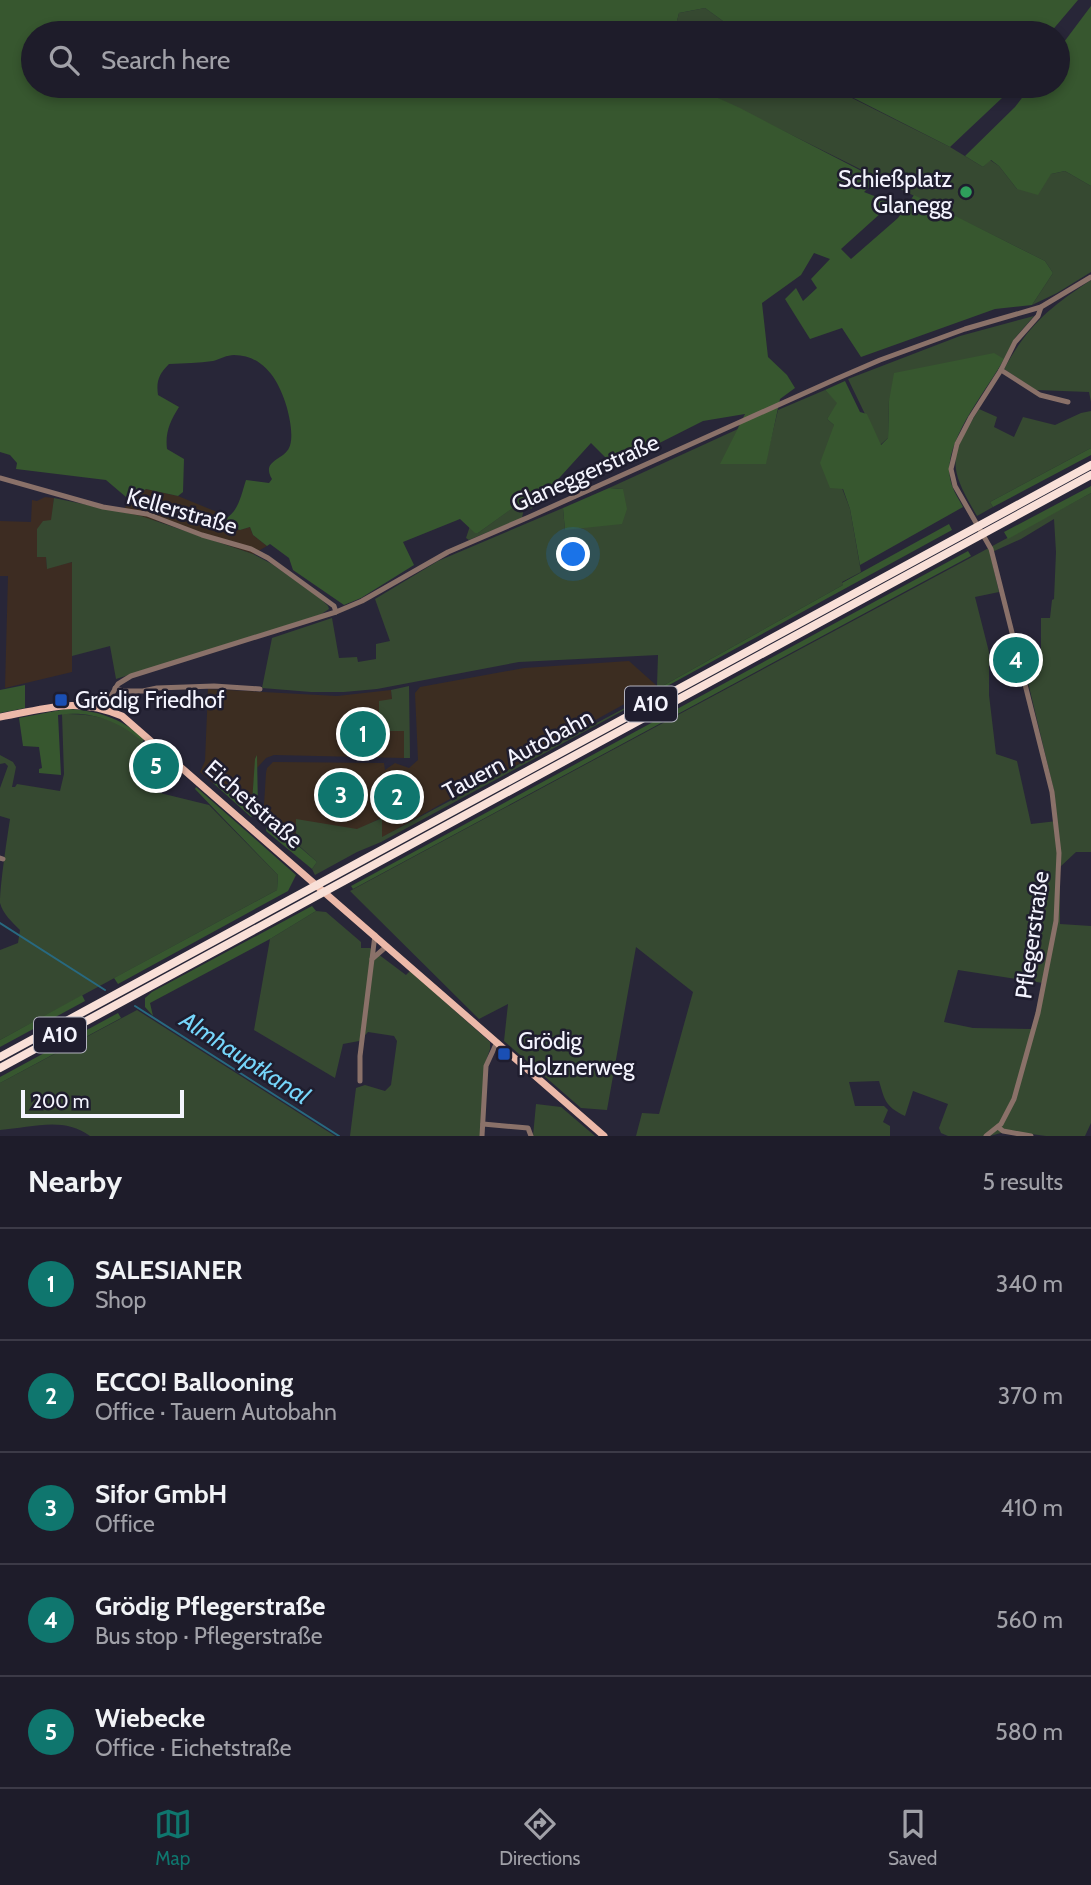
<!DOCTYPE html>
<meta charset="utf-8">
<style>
body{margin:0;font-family:Cabin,sans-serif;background:#262532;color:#f1f3f6}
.scale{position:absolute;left:21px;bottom:18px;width:163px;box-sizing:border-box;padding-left:7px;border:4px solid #f4f4fe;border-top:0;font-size:19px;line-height:24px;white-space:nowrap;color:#f4f4fe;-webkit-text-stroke:5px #1f1d2e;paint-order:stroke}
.you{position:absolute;left:574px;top:555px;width:24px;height:24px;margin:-18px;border:5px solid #fff;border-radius:50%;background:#1a73e8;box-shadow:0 0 0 10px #1a73e833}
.badge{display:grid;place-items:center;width:46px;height:46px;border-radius:50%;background:#0f766e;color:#fff;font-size:23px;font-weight:700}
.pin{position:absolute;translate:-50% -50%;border:4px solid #fff;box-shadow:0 2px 7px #0006}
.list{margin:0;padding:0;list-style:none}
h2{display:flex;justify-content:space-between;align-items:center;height:91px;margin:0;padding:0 28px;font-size:30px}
h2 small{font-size:23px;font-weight:400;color:#a1a1a8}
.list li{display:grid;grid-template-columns:46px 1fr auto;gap:21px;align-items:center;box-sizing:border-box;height:112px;padding:0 28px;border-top:2px solid #3c3a47}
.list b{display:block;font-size:26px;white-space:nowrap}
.list p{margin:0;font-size:23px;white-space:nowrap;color:#a1a1a8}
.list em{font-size:23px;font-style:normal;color:#a1a1a8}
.icon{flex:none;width:38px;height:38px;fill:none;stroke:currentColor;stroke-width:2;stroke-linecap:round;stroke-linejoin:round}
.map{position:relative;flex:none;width:1091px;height:1136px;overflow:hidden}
.search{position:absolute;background:#1e1c2a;box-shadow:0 4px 10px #0003;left:21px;right:21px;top:21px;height:77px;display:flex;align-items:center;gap:18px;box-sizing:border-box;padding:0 24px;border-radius:38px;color:#a1a1a8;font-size:26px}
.sheet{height:651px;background:#1e1c2a}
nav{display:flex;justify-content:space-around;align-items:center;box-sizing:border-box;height:98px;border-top:2px solid #3c3a47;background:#1e1c2a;font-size:19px;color:#a1a1a8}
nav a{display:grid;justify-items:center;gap:4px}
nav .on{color:#0f766e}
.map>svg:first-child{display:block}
.commercial{fill:#3c2d21}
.industrial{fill:#3d2c22}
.green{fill:#364931;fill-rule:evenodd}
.forest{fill:#37572f}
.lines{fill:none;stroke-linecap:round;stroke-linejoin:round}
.stream{stroke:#286980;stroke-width:2}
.minor{stroke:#8a7169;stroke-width:5}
.major{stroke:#ecb9a9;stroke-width:7}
.highway{stroke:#f9e0d8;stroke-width:8}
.leisure-dot{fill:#2e9e5b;stroke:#1f1d2e;stroke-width:2.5}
.transit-dot{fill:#1a4fb4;stroke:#1f1d2e;stroke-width:2.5}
.labels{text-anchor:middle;stroke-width:5;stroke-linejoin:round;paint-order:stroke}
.shield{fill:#1f1d2e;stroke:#b4b4c0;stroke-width:2}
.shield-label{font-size:21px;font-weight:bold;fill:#f4f4fe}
.poi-label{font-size:23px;fill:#f4f4fe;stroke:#1f1d2e;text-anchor:start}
.street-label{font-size:23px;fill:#f4f4fe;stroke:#1f1d2e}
.water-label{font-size:24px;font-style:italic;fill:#76d6fb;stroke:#1f1d2e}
</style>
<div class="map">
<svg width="1091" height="1136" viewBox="0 0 1091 1136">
<rect width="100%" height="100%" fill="#282638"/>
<g class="commercial">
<polygon points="146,489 178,496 217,512 225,519 224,525 240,530 250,527 253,535 267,546 253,554 160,522 124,513 126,504"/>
<polygon points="629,661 657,686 563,738 564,740 489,780 487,778 381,838 381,818 357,830 297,820 295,843 272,823 267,825 263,821 266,773 267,768 273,762 384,763 385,770 395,763 409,768 418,760 415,693 420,687 524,668"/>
<polygon points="208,689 337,696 391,690 392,699 379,730 404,731 404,758 274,755 266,758 257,768 256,756 252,803 248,804 217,780 213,783 200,772 205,761"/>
</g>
<polygon class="industrial" points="45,497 54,498 52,520 38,557 46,557 47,568 72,562 72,672 5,688 8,576 0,576 0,521 31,522 32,500 37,501"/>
<g class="green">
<polygon points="705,8 727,24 781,26 784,33 674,33 679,13"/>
<polygon points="701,86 834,86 840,92 950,147 983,167 990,160 999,166 1017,189 1051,174 1065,171 1091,186 1091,272 1057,293 1032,305 1053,273 1045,261 705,92"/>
<path d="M1091,280V402L1089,392L1036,390L1004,369C1029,324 1049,308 1091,280Z"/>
<polygon points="1034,316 1015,338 1004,359 889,401 888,438 880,445 848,379 960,336"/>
<polygon points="825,390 838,403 827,419 834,425 830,488 842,488 850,509 861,572 842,582 843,585 659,688 657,686 658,655 519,662 377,689 344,692 311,692 262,688 272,638 332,618 339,658 357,657 358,662 376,659 376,644 390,641 375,599 438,561 563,508 565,530 623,489 609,488 738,429 721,464 765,464 778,410"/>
<path d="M979,409L997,417L994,427L1014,437L1023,417L1055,425L1081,413L1091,411V448L990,502L993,507L977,516C948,466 948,459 979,409Z"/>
<path d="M1091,493V852H1076L1060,867V924L1091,926V1123L1085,1136H1046L1008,1131L990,1136H948L941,1133L939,1128L948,1104L913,1091L905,1116C885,1106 885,1101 879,1081L849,1082L855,1106H884L888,1110L883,1122L890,1126V1136H636L642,1113L659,1114L693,992L636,947L607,1110L581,1108L504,1041L508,1004L479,1019L350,891ZM1054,519L1056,552L1054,599L1052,600L1050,618H1041V653H1021L1054,791L1057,821L1031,824L1017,761L996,754L989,695V652L975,597L999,592L990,553L1021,539ZM958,970L1043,983L1032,1029L973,1028L944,1022Z"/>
<polygon points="54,498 141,516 253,554 272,564 320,598 328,606 329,609 320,615 116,679 110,646 72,656 72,562 47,569 46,557 37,557 37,529 43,521 51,520"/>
<polygon points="522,501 524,508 522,518 469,540 466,538 470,526 478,533"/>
<polygon points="409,686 410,758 404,758 404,731 379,731 379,701 392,699 391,690"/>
<polygon points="638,701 639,702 381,842 357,852 315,875 312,869 317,862 296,843 296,819 357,829 382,818 382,837"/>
<path d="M62,714C97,714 115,718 142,740L143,779L156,792L209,805L278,875L277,890L0,1040V950L18,943L20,930C12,922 3,914 0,903C0,884 7,839 10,819L0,816V788L8,766L5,763L0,764V755L13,762L16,767L12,787H15L17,784L60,791L64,774Z"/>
<polygon points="316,911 326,912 361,942 361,948 370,948 406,975 410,971 490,1042 490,1049 486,1061 480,1136 350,1136 356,1088 365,1085 385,1091 391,1085 397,1041 394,1036 368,1032 359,1041 343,1044 335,1078 254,1030 270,939"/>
<path d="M137,1010L335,1136H90C63,1116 31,1128 0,1130V1083Z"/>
<polygon points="536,1104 561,1107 595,1136 533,1136"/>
</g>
<g class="forest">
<path d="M0,0H1078L1050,33H784L781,26L727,24L705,8L679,13L674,33H33V86H701L705,92L740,108L877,179L864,192L892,203L841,249L851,259L898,218L914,195L1045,261L1053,273L1032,305L995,309L861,357L842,328L810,339L785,299L796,288L803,301L817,288L811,279L830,259L814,253L801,275L762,303L768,357L787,375L795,388L780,399L766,464H720L745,414L703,421L614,466L591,443L531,509L524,500L478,533H475L460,519L403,542L414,565L361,598L344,605L293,570L289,558L270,544L267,546L253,535L250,527L240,530L224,525L225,519C239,511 241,495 246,480L269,483L272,479C262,462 279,461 287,451C295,442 290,419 287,408C280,383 265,355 234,355C227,355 220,359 213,361C199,363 184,363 169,364C159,374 156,381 158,395L179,407C170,421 165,433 167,449L184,459L183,492L178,496L146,489L126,504V497L106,480L16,469L17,463L10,455L0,452Z"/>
<polygon points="1091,6 1091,186 1065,171 1051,174 1038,195 1017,189 999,166 991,160 983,167 965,156 1015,107 1031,86 1058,86 1058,50"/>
<polygon points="834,86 1011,86 1003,97 950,147 840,91"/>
<path d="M994,353L1004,359C987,391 940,444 951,482C953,491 959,499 963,507L860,565L850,509L843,489L830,488L820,463L834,425L827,419L837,403L825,390L845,381L860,412L867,414L881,445L888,438L889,401L894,373Z"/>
<polygon points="1091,448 1091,455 993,507 990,502"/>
<polygon points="1091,486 1091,493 1008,539 1004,532"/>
<polygon points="609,488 623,489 627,509 622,524 565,530 563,508"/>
<polygon points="949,524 952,530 660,690 659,688 843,585 842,583"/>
<polygon points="968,551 971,556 353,889 351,886"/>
<polygon points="25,685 25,708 0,713 0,690"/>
<path d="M66,709C97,710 120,718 144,738L143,742C119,721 90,710 58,715L61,775L39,773V769L42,768L39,747L23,746L19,718Z"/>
<polygon points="257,755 258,808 256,814 251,817 213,783 217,780 248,804 252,803 255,759"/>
<polygon points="196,787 296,875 288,891 118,984 114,978 277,890 278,875 195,789"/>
<polygon points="272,823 317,862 312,869 266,831 267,825"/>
<polygon points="312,906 316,911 270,939 150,1003 153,1016 145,1007 145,998 152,992"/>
<polygon points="82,995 85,1001 0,1047 0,1040"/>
<polygon points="118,1013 121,1018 0,1083 0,1077"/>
</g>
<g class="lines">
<g class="stream">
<polyline points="0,923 105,990"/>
<polyline points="135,1006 339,1136"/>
</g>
<g class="minor">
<polyline points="1001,370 1040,395 1068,402"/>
<polyline points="0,478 103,507 147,514 202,535 251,549 268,558 334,606 336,612"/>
<polyline points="115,688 124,691 143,691 157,688 214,686 260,689"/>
<polyline points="104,708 118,684 131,676 336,612 362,601 448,552 529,517 836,379 880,360 965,329 1041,307 1091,277"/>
<polyline points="0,858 3,859"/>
<polyline points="372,959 375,935"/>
<polyline points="360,1081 360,1056 372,959 387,946"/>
<polyline points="483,1124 528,1128 531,1136"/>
<polyline points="998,1127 1003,1131 1031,1136"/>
<polyline points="482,1136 486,1066 497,1042"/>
<polyline points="986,1136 1001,1124 1014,1099 1038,1013 1056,921 1059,853 1052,792 991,549 955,486 951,469 957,444 971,417 1001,370 1015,342 1038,316 1041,307"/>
</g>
<path class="major" d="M0,717C47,709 75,696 122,716L604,1136"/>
<g class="highway">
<polyline points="0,1057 1091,465"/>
<polyline points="0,1068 1091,475"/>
</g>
</g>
<circle class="leisure-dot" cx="966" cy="192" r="7"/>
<g class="transit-dot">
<rect x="54" y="693" width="14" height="14" rx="3.5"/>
<rect x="497" y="1047" width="14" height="14" rx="3.5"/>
</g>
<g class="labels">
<g class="shield">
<rect x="625" y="686.5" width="52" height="35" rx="5"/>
<rect x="34" y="1017.5" width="52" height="35" rx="5"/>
</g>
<g class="shield-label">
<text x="651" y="711">A10</text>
<text x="60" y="1042">A10</text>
</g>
<g class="poi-label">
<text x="952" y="187" text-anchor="end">Schießplatz<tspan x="952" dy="26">Glanegg</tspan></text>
<text x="75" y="708">Grödig Friedhof</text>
<text x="518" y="1049">Grödig<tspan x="518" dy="26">Holznerweg</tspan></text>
</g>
<g class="street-label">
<text transform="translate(585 473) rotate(-24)" y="8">Glaneggerstraße</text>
<text transform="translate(182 511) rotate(16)" y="8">Kellerstraße</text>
<text transform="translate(518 754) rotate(-28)" y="8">Tauern Autobahn</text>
<text transform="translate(254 804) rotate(41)" y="8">Eichetstraße</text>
<text transform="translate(1032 935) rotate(-82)" y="8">Pflegerstraße</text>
</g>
<g class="water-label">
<text transform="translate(245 1058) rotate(33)" y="8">Almhauptkanal</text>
</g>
</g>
</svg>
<div class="scale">200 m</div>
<div class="you"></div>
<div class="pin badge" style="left:363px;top:734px">1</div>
<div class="pin badge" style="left:397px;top:797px">2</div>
<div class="pin badge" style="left:341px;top:795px">3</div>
<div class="pin badge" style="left:1016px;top:660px">4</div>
<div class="pin badge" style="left:156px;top:766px">5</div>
<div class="search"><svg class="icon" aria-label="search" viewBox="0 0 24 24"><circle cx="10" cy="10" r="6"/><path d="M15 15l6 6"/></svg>Search here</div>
</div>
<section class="sheet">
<h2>Nearby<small>5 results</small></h2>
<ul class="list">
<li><span class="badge">1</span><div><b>SALESIANER</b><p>Shop</p></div><em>340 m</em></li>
<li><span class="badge">2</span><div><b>ECCO! Ballooning</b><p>Office · Tauern Autobahn</p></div><em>370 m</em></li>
<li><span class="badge">3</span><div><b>Sifor GmbH</b><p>Office</p></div><em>410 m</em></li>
<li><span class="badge">4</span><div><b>Grödig Pflegerstraße</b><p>Bus stop · Pflegerstraße</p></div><em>560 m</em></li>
<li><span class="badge">5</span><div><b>Wiebecke</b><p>Office · Eichetstraße</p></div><em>580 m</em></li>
</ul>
</section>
<nav>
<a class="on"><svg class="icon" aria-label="map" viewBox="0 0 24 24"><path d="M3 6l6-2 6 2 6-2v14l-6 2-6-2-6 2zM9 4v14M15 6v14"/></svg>Map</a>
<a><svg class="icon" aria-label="directions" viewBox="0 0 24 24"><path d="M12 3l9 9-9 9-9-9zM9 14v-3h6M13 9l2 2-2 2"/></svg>Directions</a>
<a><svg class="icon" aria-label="saved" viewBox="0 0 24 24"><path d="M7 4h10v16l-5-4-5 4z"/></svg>Saved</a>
</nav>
